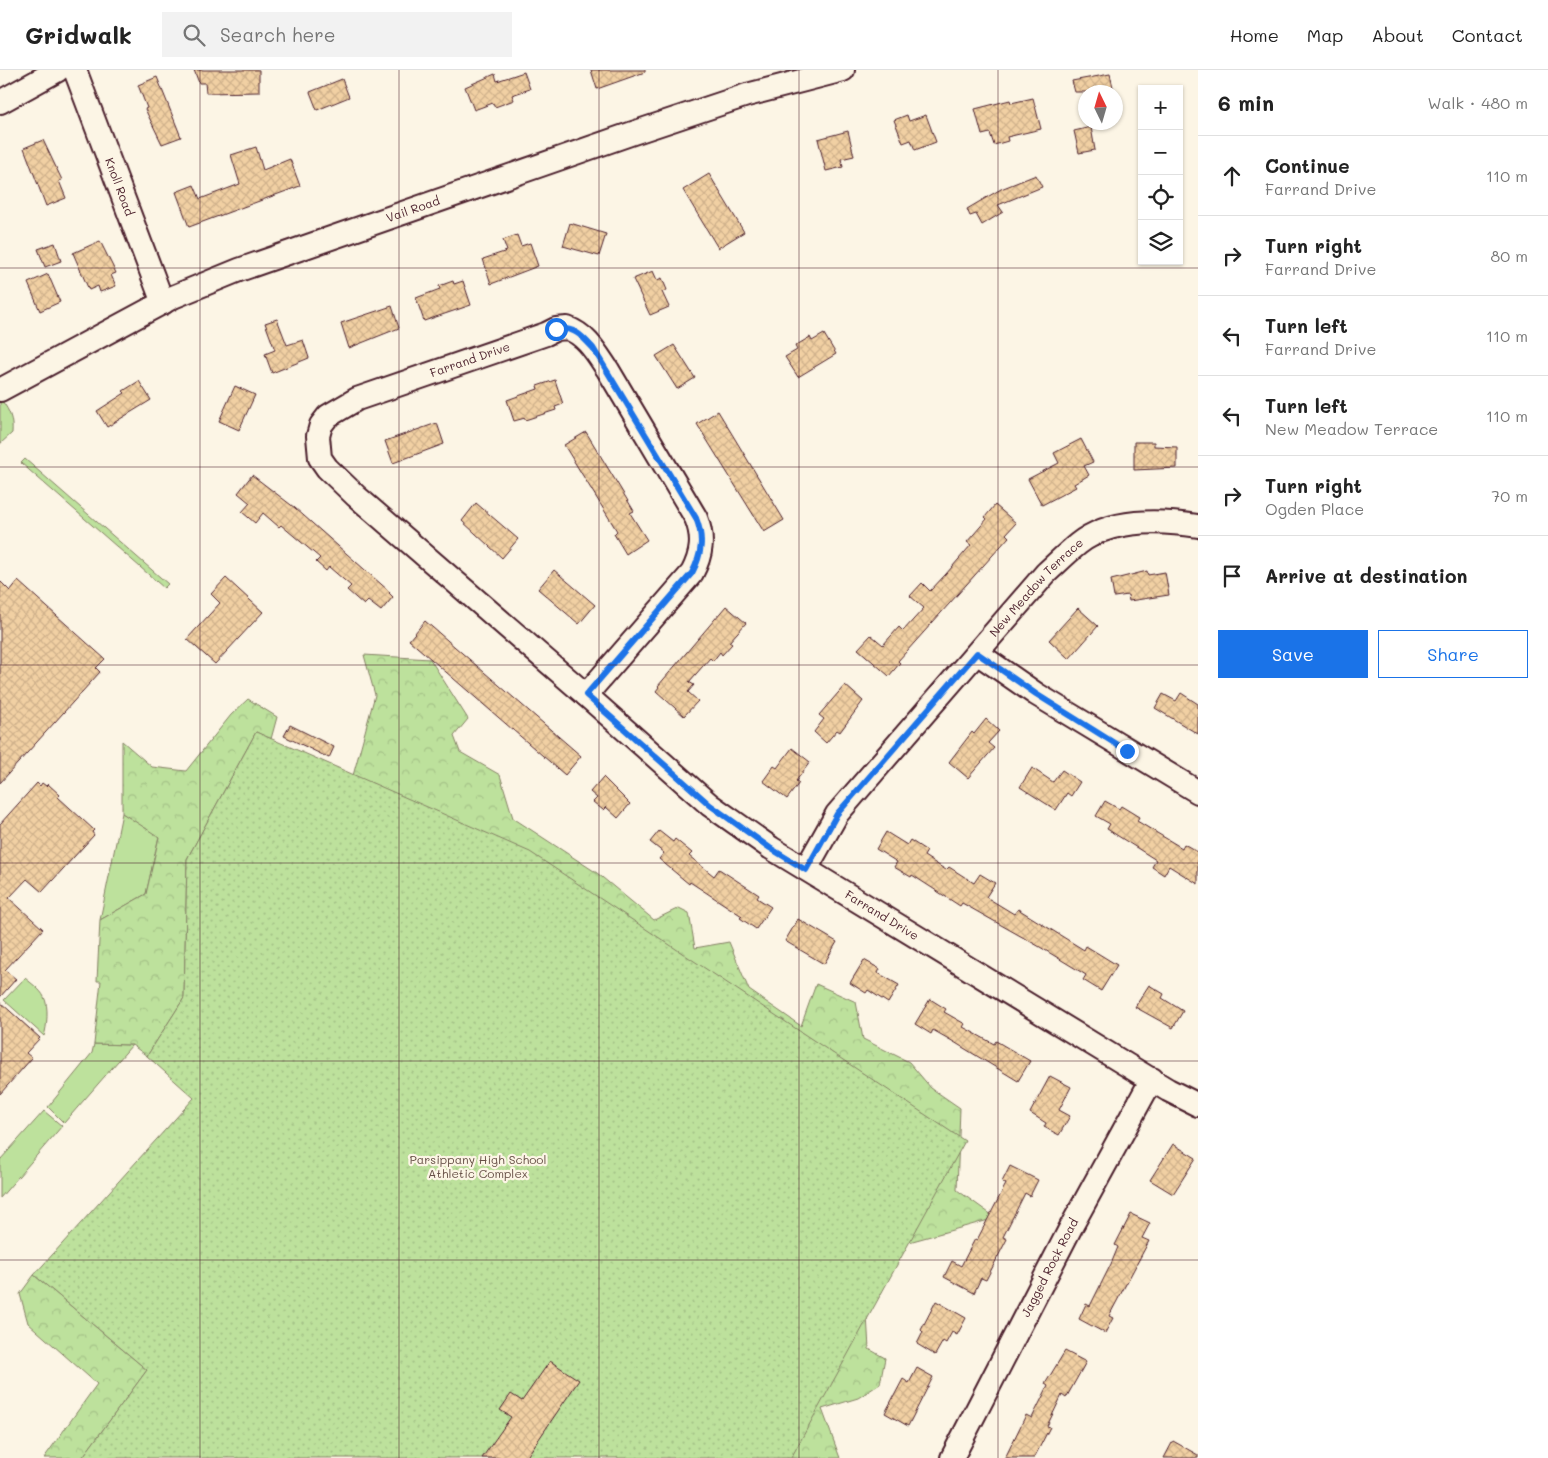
<!DOCTYPE html>
<meta charset="utf-8">
<style>
body{margin:0;font-family:Mali,sans-serif;background:#f2f2f2;color:#222}
.controls{position:absolute;right:15px;top:15px;display:grid;overflow:hidden;border-radius:0px;box-shadow:0 1px 4px #0004}
.controls button{width:45px;height:45px;display:grid;place-items:center;padding:0;border:0;border-bottom:1px solid #e0e0e0;background:#fff;color:#222;font:25px sans-serif}
.compass{position:absolute;left:1078px;top:15px;width:45px;height:45px;border-radius:50%;background:#fff;box-shadow:0 1px 4px #0004;rotate:355deg}
.stop{position:absolute;width:15px;height:15px;margin:-11px;border:4px solid #1a73e8;border-radius:50%;background:#fff}
.stop.end{background:#1a73e8;border-color:#fff;box-shadow:0 1px 5px #0008}
.list{margin:0;padding:0;list-style:none}
h2{display:flex;justify-content:space-between;align-items:center;height:65px;margin:0;padding:0 20px;font-size:21px}
h2 small{font-size:16px;font-weight:400;color:#767676}
.list li{display:grid;grid-template-columns:32px 1fr auto;gap:15px;align-items:center;box-sizing:border-box;height:80px;padding:0 20px;border-top:1px solid #e0e0e0}
.list b{display:block;font-size:19px;white-space:nowrap}
.list p{margin:0;font-size:16px;white-space:nowrap;color:#767676}
.list em{font-size:16px;font-style:normal;color:#767676}
.actions{display:flex;gap:10px;padding:15px 20px}
.actions a{flex:1;padding:11px 0;border:1px solid #1a73e8;border-radius:0px;text-align:center;font-size:18px;color:#1a73e8}
.actions .main{background:#1a73e8;color:#fff}
.icon{flex:none;width:28px;height:28px;fill:none;stroke:currentColor;stroke-width:2;stroke-linecap:round;stroke-linejoin:round}
.map{position:relative;flex:none;width:1198px;height:1388px;overflow:hidden}
header{display:flex;align-items:center;gap:30px;box-sizing:border-box;height:70px;padding:0 25px;background:#fff;border-bottom:1px solid #e0e0e0}
header strong{font-size:24px}
nav{display:flex;gap:28px;margin-inline-start:auto;font-size:18px}
.search{width:350px;height:45px;background:#f2f2f2;display:flex;align-items:center;gap:12px;box-sizing:border-box;padding:0 18px;border-radius:0px;color:#767676;font-size:19px}
main{display:flex}
aside{flex:1;background:#fff}
.map>svg:first-child{display:block}
.grass{fill:#bde19c;stroke:#848064}
.forest{fill:url(#forest-crowns);stroke:#848064}
.park{fill:url(#park-dots);stroke:#848064}
.building{fill:url(#building-cross-hatch);stroke:#4a1f2b}
.lines{fill:none;stroke-linecap:round;stroke-linejoin:round}
.minor-casing{stroke:#4a1f2b;stroke-width:26}
.minor{stroke:#fcf5e5;stroke-width:22}
.route{stroke:#1a73e8;stroke-width:6}
.grid{fill:none;stroke:#4a1f2b;stroke-width:1;stroke-opacity:0.55}
.labels{text-anchor:middle;stroke-width:4.5;stroke-linejoin:round;paint-order:stroke}
.street-label{font-size:12px;fill:#4a1f2b;stroke:#fcf5e5}
.park-label{font-size:12px;fill:#675047;stroke:#fcf5e5}
</style>
<header>
<strong>Gridwalk</strong>
<div class="search"><svg class="icon" aria-label="search" viewBox="0 0 24 24"><circle cx="10" cy="10" r="6"/><path d="M15 15l6 6"/></svg>Search here</div>
<nav><a>Home</a><a>Map</a><a>About</a><a>Contact</a></nav>
</header>
<main>
<div class="map">
<svg width="1198" height="1388" viewBox="0 0 1198 1388">
<defs>
<pattern id="forest-crowns" width="20" height="18" patternUnits="userSpaceOnUse" patternTransform="scale(1.25)"><rect width="20" height="18" fill="#bde19c"/><path d="M2 6a3 3 0 1 1 6 0M12 15a3 3 0 1 1 6 0" fill="none" stroke="#a4c187"/></pattern>
<pattern id="park-dots" width="8" height="8" patternUnits="userSpaceOnUse" patternTransform="scale(1.25)"><rect width="8" height="8" fill="#bde19c"/><path d="M2 2h.1M6 6h.1" fill="none" stroke="#a4c187" stroke-width="1.8" stroke-linecap="round"/></pattern>
<pattern id="building-cross-hatch" width="8" height="8" patternUnits="userSpaceOnUse" patternTransform="scale(1.25)"><rect width="8" height="8" fill="#f1d0a3"/><path d="M0 0l8 8M0 8l8-8" fill="none" stroke="#d0b28c"/></pattern>
</defs>
<rect width="100%" height="100%" fill="#fcf5e5"/>
<filter id="ink" filterUnits="userSpaceOnUse"><feTurbulence type="fractalNoise" baseFrequency=".02" numOctaves="2"/><feDisplacementMap in="SourceGraphic" scale="10" xChannelSelector="R" yChannelSelector="G"/><feConvolveMatrix kernelMatrix="1 2 1 2 8 2 1 2 1" color-interpolation-filters="sRGB"/></filter>
<g filter="url(#ink)">
<g class="grass">
<path d="M2,331C10,341 13,350 12,363L0,374V332Z"/>
<polygon points="25,389 168,514 164,518 21,393"/>
<polygon points="122,743 159,766 146,824 100,850"/>
<path d="M25,908C31,913 41,920 44,927C49,936 47,957 44,966L4,930Z"/>
<polygon points="94,974 132,975 64,1053 48,1037 92,983"/>
<polygon points="44,1041 62,1056 0,1128 0,1090"/>
</g>
<g class="forest">
<polygon points="364,585 430,589 468,649 454,666 460,682 500,705 513,748 597,803 654,850 679,838 689,843 695,878 729,872 749,920 801,956 816,914 856,932 863,969 909,992 931,1018 960,1038 957,1120 996,1148 909,1172 866,1228 869,1279 885,1288 880,1314 858,1328 822,1339 840,1388 781,1388 348,724 375,625"/>
<polygon points="248,629 277,647 271,669 256,662 187,789 184,928 147,986 132,975 94,974 101,911 97,911 100,850 146,824 159,767 122,743 122,671 152,697 186,701 231,645"/>
<polygon points="34,1205 147,1300 82,1388 44,1388 97,1314 28,1253 20,1224"/>
</g>
<polygon class="park" points="256,662 530,782 965,1071 791,1388 82,1388 147,1300 34,1205 194,1028 147,986 184,928 187,789"/>
<g class="building">
<polygon points="194,0 259,0 259,22 206,23 205,13 199,13"/>
<polygon points="591,0 645,0 645,2 597,19"/>
<polygon points="524,2 530,19 512,25 514,30 495,37 493,33 474,40 465,17 495,4 497,11"/>
<polygon points="1110,4 1114,22 1075,22 1072,11"/>
<polygon points="157,7 181,67 162,74 145,39 147,38 138,15"/>
<polygon points="342,9 349,27 317,40 310,22"/>
<polygon points="1033,28 1041,59 1007,67 1008,71 994,75 990,63 982,65 975,39 1010,30 1011,33"/>
<polygon points="907,45 909,51 926,45 936,72 915,80 911,70 903,73 894,50"/>
<polygon points="1091,57 1095,80 1079,83 1074,61"/>
<polygon points="848,61 854,86 841,89 843,97 826,101 818,69"/>
<polygon points="43,70 62,110 59,111 66,128 46,136 24,78"/>
<polygon points="256,77 263,100 290,89 300,116 189,157 176,122 194,115 200,129 240,114 231,85"/>
<polygon points="709,104 744,162 718,178 683,120"/>
<polygon points="1036,105 1042,117 998,135 1003,142 982,155 976,144 970,146 967,139 1001,119"/>
<polygon points="570,153 606,164 599,186 563,176"/>
<polygon points="517,165 521,176 530,173 538,196 491,214 483,189 507,181 503,170"/>
<polygon points="100,171 116,203 111,205 116,216 100,222 98,216 89,220 73,183"/>
<polygon points="55,173 61,191 45,197 38,179"/>
<polygon points="653,201 657,210 662,208 667,220 662,222 669,237 650,245 633,209"/>
<polygon points="48,204 60,232 40,241 28,213"/>
<polygon points="453,211 454,214 463,211 471,235 424,251 416,228 440,219 439,216"/>
<polygon points="392,236 399,258 349,278 341,253"/>
<polygon points="277,249 287,275 303,270 309,288 272,303 265,284 275,280 265,253"/>
<polygon points="824,264 836,284 798,307 785,287 797,280 795,276 810,267 812,271"/>
<polygon points="674,275 695,308 677,319 656,286"/>
<polygon points="555,310 563,334 555,337 556,340 525,350 525,348 514,351 507,330 538,319 537,316"/>
<polygon points="139,311 151,330 107,357 97,341 125,323 123,321"/>
<polygon points="235,316 255,325 239,360 219,351"/>
<polygon points="718,341 784,450 764,462 697,354"/>
<polygon points="437,353 444,374 393,393 385,371"/>
<polygon points="586,362 634,441 630,443 647,470 626,484 614,464 617,461 564,375"/>
<polygon points="1081,369 1093,392 1084,396 1089,405 1074,414 1076,417 1042,435 1028,409 1059,393 1054,383"/>
<polygon points="1134,372 1154,372 1154,376 1177,377 1177,398 1134,400"/>
<polygon points="252,405 295,438 390,522 389,523 393,527 381,541 368,531 364,535 347,520 351,516 329,497 326,501 316,492 320,488 281,455 279,457 263,443 255,453 242,442 250,433 238,423"/>
<polygon points="476,433 518,469 502,488 462,451"/>
<polygon points="995,435 1016,453 1006,464 1009,467 898,591 900,593 889,606 858,579 871,565 883,575 899,557 903,561 924,538 910,526 922,513 930,521 946,504 971,475 967,472 987,449 985,447"/>
<polygon points="554,500 595,535 579,554 538,519"/>
<polygon points="1147,501 1148,505 1165,502 1169,525 1129,531 1128,525 1114,527 1111,510"/>
<polygon points="226,508 263,542 215,594 187,569 220,533 211,524"/>
<polygon points="0,511 10,521 18,511 105,589 96,598 100,602 0,713"/>
<polygon points="726,536 746,553 729,572 732,574 722,585 720,582 713,591 710,588 689,612 694,615 688,622 698,631 684,646 656,621 659,617 658,616"/>
<polygon points="1078,538 1098,556 1069,589 1049,570"/>
<polygon points="425,551 581,686 565,705 409,570"/>
<polygon points="845,615 863,631 840,662 837,660 826,673 814,662 824,649 819,645"/>
<polygon points="1181,623 1198,634 1198,664 1155,638 1163,624 1176,631"/>
<polygon points="986,649 999,661 988,673 994,678 968,708 949,692 972,662 974,664"/>
<polygon points="290,655 334,677 329,688 284,666"/>
<polygon points="792,678 810,692 796,711 799,713 787,729 763,711 774,696 777,698"/>
<polygon points="1032,698 1053,712 1062,700 1080,712 1071,726 1067,723 1056,740 1020,717"/>
<polygon points="603,707 630,734 618,748 606,737 603,740 593,732 597,728 590,722"/>
<polygon points="37,713 40,716 42,713 46,716 48,714 60,725 58,727 94,760 92,762 94,765 42,822 27,809 9,828 43,859 5,900 16,909 0,927 0,754"/>
<polygon points="1105,731 1119,739 1121,736 1139,747 1137,751 1182,778 1184,774 1198,782 1198,814 1169,796 1164,805 1152,797 1156,790 1107,759 1110,754 1096,746"/>
<polygon points="659,761 673,772 675,769 692,783 689,786 714,806 719,799 759,825 757,828 771,837 756,859 740,848 742,846 690,812 689,814 659,789 664,783 650,772"/>
<polygon points="886,762 907,775 910,770 927,781 924,786 946,800 949,797 974,813 980,804 995,813 986,827 1014,844 1018,839 1084,880 1086,876 1117,895 1101,921 1083,910 1086,905 1040,877 962,833 960,836 912,805 911,807 894,797 897,792 876,779"/>
<polygon points="798,849 837,872 824,894 785,871"/>
<polygon points="864,890 880,899 878,903 899,915 888,933 868,920 866,923 850,913"/>
<polygon points="1149,915 1164,924 1162,928 1183,941 1173,958 1135,937"/>
<polygon points="930,929 946,939 944,942 965,954 963,957 994,974 996,971 1030,991 1018,1011 954,972 933,960 931,964 915,954"/>
<polygon points="0,932 40,968 26,983 32,988 0,1024"/>
<polygon points="1050,1006 1071,1017 1059,1040 1070,1046 1059,1065 1044,1057 1046,1053 1030,1043"/>
<polygon points="1173,1074 1196,1088 1173,1124 1150,1110"/>
<polygon points="1010,1096 1038,1110 1030,1126 1025,1123 1003,1167 1007,1169 986,1210 981,1208 974,1223 944,1207 952,1191 961,1196 975,1169 977,1170 1006,1114 1002,1112"/>
<polygon points="1131,1144 1150,1153 1142,1168 1149,1171 1109,1246 1113,1248 1105,1263 1079,1249 1086,1234 1090,1236 1111,1194 1118,1177 1115,1175"/>
<polygon points="936,1231 966,1248 957,1265 952,1262 946,1273 943,1271 935,1285 917,1274 923,1262 921,1260"/>
<polygon points="1065,1281 1086,1292 1066,1328 1062,1325 1047,1356 1050,1357 1034,1388 1005,1388 1026,1345 1032,1348 1048,1316 1045,1314"/>
<polygon points="550,1291 579,1310 526,1388 482,1388 511,1347 500,1340 511,1324 522,1331"/>
<polygon points="917,1298 933,1307 908,1356 885,1343 903,1309 909,1313"/>
<polygon points="1173,1371 1198,1385 1198,1388 1164,1388"/>
</g>
<g class="lines">
<g class="minor-casing">
<g id="minor">
<path id="s1" d="M75,0L163,233"/>
<polyline points="0,32 58,0"/>
<path d="M567,258C587,265 597,284 608,300L696,448C704,468 702,484 692,503L586,625L356,426L327,398L320,388L318,366L321,355L328,346L357,329L546,264L556,259Z"/>
<path id="s2" d="M0,320L173,227L239,200L633,63L747,25L843,0"/>
<polyline points="977,583 1036,624 1198,722"/>
<path id="s3" d="M586,625L710,735L771,778L1168,1020L1198,1035"/>
<path id="s4" d="M806,799L837,744L1046,503C1057,493 1067,483 1078,474C1111,448 1159,450 1198,456"/>
<path id="s5" d="M952,1388L1071,1157L1152,1009"/>
</g>
</g>
<use href="#minor" class="minor"/>
</g>
</g>
<g class="lines" filter="url(#ink)">
<path class="route" d="M556,259C575,257 581,265 593,278L696,448C704,468 702,484 692,503L586,625L710,735L770,778L806,800L837,744L977,583L1036,624L1127,681"/>
</g>
<path class="grid" d="M200,0V1388M399,0V1388M599,0V1388M799,0V1388M998,0V1388M0,198H1198M0,397H1198M0,595H1198M0,793H1198M0,991H1198M0,1190H1198"/>
<g class="labels">
<g class="street-label">
<text dy="4" stroke="none"><textPath href="#s1" startOffset="125">Knoll Road</textPath></text>
<text dy="4" stroke="none"><textPath href="#s2" startOffset="452">Vail Road</textPath></text>
<text transform="translate(470 290) rotate(-19)" y="4">Farrand Drive</text>
<text dy="4" stroke="none"><textPath href="#s4" startOffset="365">New Meadow Terrace</textPath></text>
<text dy="4" stroke="none"><textPath href="#s3" startOffset="370">Farrand Drive</textPath></text>
<text dy="4" stroke="none"><textPath href="#s5" startOffset="214">Jagged Rock Road</textPath></text>
</g>
<g class="park-label">
<text x="478" y="1094">Parsippany High School<tspan x="478" dy="14">Athletic Complex</tspan></text>
</g>
</g>
</svg>
<div class="controls">
<button>+</button>
<button>−</button>
<button><svg class="icon" aria-label="locate" viewBox="0 0 24 24"><circle cx="12" cy="12" r="6"/><path d="M12 2v4M12 18v4M2 12h4M18 12h4"/></svg></button>
<button><svg class="icon" aria-label="layers" viewBox="0 0 24 24"><path d="M12 4l9 5-9 5-9-5zM3 14l9 5 9-5"/></svg></button>
</div>
<svg class="compass" viewBox="-18 -18 36 36"><path d="M0-13l5 13h-10z" fill="#e53935"/><path d="M0 13l5-13h-10z" fill="#767676"/></svg>
<div class="stop" style="left:556px;top:259px"></div>
<div class="stop end" style="left:1127px;top:681px"></div>
</div>
<aside>
<h2>6 min<small>Walk · 480 m</small></h2>
<ul class="list">
<li><svg class="icon" aria-label="ahead" viewBox="0 0 24 24"><path d="M12 20V5M6 11l6-6 6 6"/></svg><div><b>Continue</b><p>Farrand Drive</p></div><em>110 m</em></li>
<li><svg class="icon" aria-label="right" viewBox="0 0 24 24"><path d="M7 20v-9h11M14 6l5 5-5 5"/></svg><div><b>Turn right</b><p>Farrand Drive</p></div><em>80 m</em></li>
<li><svg class="icon" aria-label="left" viewBox="0 0 24 24"><path d="M17 20v-9H6M10 6l-5 5 5 5"/></svg><div><b>Turn left</b><p>Farrand Drive</p></div><em>110 m</em></li>
<li><svg class="icon" aria-label="left" viewBox="0 0 24 24"><path d="M17 20v-9H6M10 6l-5 5 5 5"/></svg><div><b>Turn left</b><p>New Meadow Terrace</p></div><em>110 m</em></li>
<li><svg class="icon" aria-label="right" viewBox="0 0 24 24"><path d="M7 20v-9h11M14 6l5 5-5 5"/></svg><div><b>Turn right</b><p>Ogden Place</p></div><em>70 m</em></li>
<li><svg class="icon" aria-label="arrive" viewBox="0 0 24 24"><path d="M6 21V4h12l-3 4 3 4H6"/></svg><div><b>Arrive at destination</b></div></li>
</ul>
<div class="actions"><a class="main">Save</a><a>Share</a></div>
</aside>
</main>
